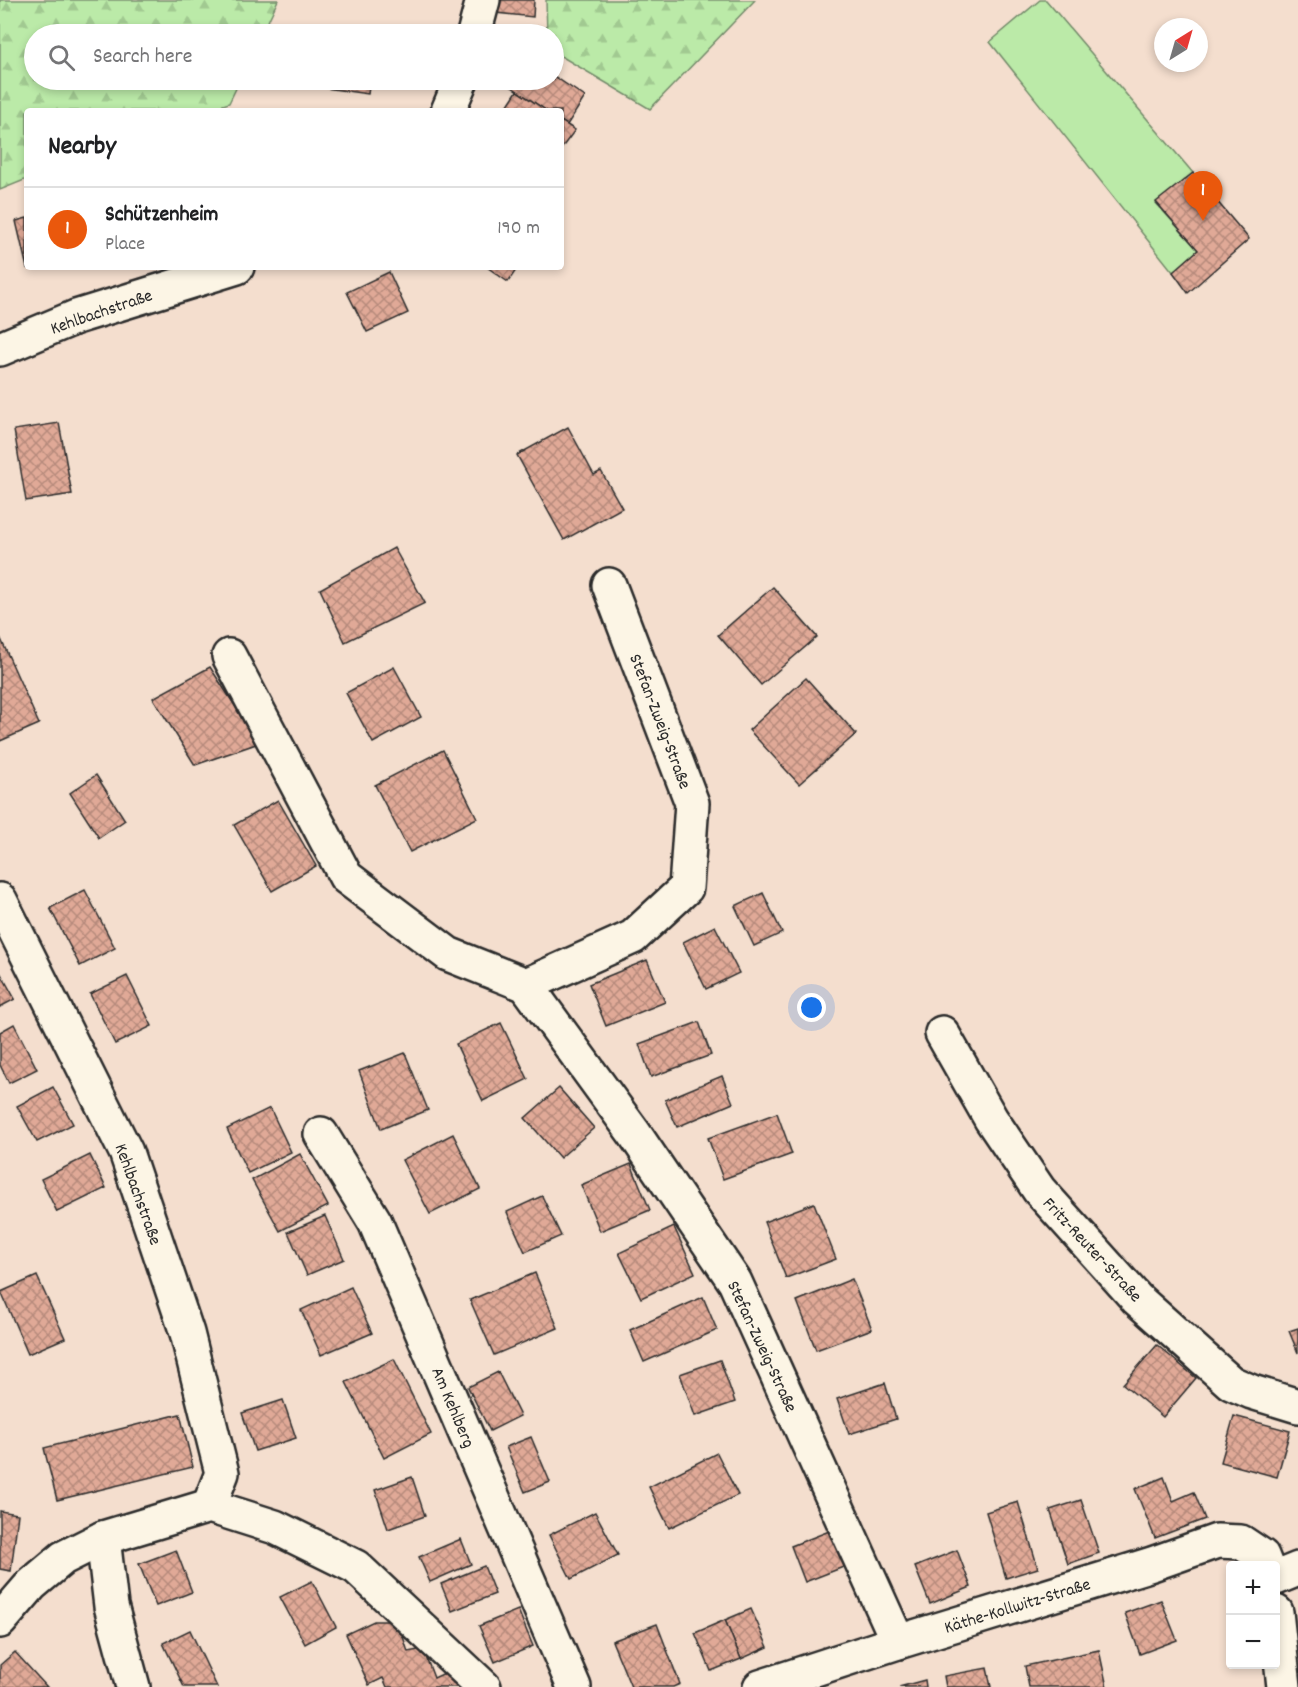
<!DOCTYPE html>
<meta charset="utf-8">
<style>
body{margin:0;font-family:Dekko,sans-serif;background:#f2f2f2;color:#202124}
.controls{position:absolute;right:18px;bottom:18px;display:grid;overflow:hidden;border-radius:6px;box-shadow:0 3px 9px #0003}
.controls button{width:54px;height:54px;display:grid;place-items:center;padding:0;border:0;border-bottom:2px solid #e0e0e0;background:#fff;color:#202124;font:30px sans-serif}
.compass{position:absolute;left:1154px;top:18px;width:54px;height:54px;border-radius:50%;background:#fff;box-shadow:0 3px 9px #0003;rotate:37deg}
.you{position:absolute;left:812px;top:1008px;width:21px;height:21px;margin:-15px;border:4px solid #fff;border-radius:50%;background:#1a73e8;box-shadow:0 0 0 9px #1a73e833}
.badge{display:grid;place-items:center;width:39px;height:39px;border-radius:50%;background:#ea580c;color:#fff;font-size:20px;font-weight:700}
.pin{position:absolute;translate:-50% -50px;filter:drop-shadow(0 2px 3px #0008)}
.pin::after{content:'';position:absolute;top:32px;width:21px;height:18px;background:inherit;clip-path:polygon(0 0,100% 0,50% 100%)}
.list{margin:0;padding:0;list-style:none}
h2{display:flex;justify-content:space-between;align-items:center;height:78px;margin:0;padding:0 24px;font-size:26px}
h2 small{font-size:20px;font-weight:400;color:#757577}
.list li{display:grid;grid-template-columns:39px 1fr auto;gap:18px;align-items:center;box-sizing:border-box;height:84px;padding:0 24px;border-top:2px solid #e0e0e0}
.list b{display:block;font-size:22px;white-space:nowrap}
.list p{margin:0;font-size:20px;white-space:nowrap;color:#757577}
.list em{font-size:20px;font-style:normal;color:#757577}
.icon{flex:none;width:33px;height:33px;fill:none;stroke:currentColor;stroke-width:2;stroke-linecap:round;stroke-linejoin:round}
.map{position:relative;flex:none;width:1298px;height:1687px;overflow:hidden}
.search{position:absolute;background:#fff;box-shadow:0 3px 9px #0003;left:24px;top:24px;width:540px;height:66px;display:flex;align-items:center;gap:15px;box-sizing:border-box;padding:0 21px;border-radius:33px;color:#757577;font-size:22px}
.panel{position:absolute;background:#fff;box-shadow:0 3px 9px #0003;left:24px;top:108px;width:540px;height:162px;border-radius:6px}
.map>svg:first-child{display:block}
.green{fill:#bbeaa8;stroke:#738a6a;stroke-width:1.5}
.forest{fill:url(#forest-firs);stroke:#738a6a;stroke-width:1.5}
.building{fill:url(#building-cross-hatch);stroke:#2b2b2b;stroke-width:1.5}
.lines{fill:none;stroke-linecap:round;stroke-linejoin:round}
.street-casing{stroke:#2b2b2b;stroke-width:38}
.street{stroke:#fcf5e5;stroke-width:33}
.labels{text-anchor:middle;stroke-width:6;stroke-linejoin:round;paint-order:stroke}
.street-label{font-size:18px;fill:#2b2b2b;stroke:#fcf5e5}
</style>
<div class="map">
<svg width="1298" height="1687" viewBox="0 0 1298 1687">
<defs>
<pattern id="forest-firs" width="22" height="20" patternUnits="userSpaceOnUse" patternTransform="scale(1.5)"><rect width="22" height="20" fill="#bbeaa8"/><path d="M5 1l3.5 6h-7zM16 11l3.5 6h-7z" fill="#a1c991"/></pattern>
<pattern id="building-cross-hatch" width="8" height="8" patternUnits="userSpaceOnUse" patternTransform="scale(1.5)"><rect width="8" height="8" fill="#e0a997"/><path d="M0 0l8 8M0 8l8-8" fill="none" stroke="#b68a7b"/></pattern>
</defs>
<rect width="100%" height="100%" fill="#f4dece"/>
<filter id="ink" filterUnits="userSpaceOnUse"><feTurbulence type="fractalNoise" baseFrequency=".0167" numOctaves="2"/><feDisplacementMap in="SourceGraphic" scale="12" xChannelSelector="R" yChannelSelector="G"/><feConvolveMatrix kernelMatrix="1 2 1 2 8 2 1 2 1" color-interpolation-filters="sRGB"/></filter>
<g filter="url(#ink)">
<polygon class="green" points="1040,0 1046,0 1193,173 1156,203 1198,250 1173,272 990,42"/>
<g class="forest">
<polygon points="0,0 278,0 262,34 34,34 34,80 240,80 229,103 206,111 27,111 27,179 0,190"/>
<polygon points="546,0 755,0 650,109 554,52 554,34 547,34"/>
</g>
<g class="building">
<polygon points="498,0 534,0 533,17 496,13"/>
<polygon points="334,28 375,34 333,34"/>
<polygon points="554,76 585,97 567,125 561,121 561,111 547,111 509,85 514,80 554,80"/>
<polygon points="327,80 370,80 368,94 326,88"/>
<polygon points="517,91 547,111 504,111"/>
<polygon points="561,121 575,130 561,149"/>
<polygon points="1193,173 1249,239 1188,293 1173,272 1198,250 1156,202"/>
<polygon points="27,218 27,267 32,267 27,268 16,221"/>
<polygon points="487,267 518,267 508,282"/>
<polygon points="389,272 408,313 367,332 347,292"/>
<polygon points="59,423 72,494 26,501 14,430"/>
<polygon points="568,427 594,475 601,471 622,508 564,540 517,455"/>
<polygon points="394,548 425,603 345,642 320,589"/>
<polygon points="773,587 817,637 761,685 718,635"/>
<polygon points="0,637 39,724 0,741"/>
<polygon points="210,667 259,743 195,765 153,698"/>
<polygon points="394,667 421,717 373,743 346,693"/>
<polygon points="806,678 856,734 799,784 749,730"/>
<polygon points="443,750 477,818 410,852 375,785"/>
<polygon points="96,775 125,820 99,838 70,793"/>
<polygon points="278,800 316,866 272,891 234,825"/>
<polygon points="85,890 115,948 80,966 50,908"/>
<polygon points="763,893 782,933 754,946 735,906"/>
<polygon points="715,926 739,973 706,989 683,942"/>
<polygon points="647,960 665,1002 606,1026 589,984"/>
<polygon points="0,972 15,999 0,1007"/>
<polygon points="127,976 152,1026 115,1044 90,994"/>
<polygon points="699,1022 711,1055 651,1077 639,1044"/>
<polygon points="501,1023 528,1079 483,1101 456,1044"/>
<polygon points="14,1024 37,1069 9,1083 0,1065 0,1032"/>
<polygon points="405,1053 428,1110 381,1129 359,1071"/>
<polygon points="722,1076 733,1103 677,1127 665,1100"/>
<polygon points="53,1087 73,1124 37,1142 17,1106"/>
<polygon points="559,1088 594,1128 560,1158 525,1118"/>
<polygon points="270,1108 291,1152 248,1173 227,1129"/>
<polygon points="777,1113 792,1154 723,1179 708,1138"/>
<polygon points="453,1134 480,1189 430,1214 402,1160"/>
<polygon points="300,1154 328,1206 280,1231 252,1180"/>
<polygon points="90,1155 106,1188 57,1212 41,1179"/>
<polygon points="631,1164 650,1210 600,1231 581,1185"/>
<polygon points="542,1196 561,1236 525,1252 507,1212"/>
<polygon points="814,1203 836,1259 786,1278 764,1222"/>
<polygon points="325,1216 344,1259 307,1275 288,1232"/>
<polygon points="674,1227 695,1273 641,1298 619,1253"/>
<polygon points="535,1273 558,1328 494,1355 470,1300"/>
<polygon points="37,1276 65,1338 28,1354 1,1292"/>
<polygon points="852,1279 872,1329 816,1350 797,1301"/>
<polygon points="351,1287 372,1333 321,1355 301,1310"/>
<polygon points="703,1297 717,1330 644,1362 630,1330"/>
<polygon points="1298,1328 1298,1353 1289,1331"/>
<polygon points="1157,1345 1196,1378 1163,1417 1123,1384"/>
<polygon points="394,1359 431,1434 384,1458 346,1382"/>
<polygon points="720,1360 735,1402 695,1416 680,1374"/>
<polygon points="498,1372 520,1416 490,1431 468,1387"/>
<polygon points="885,1383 896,1419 849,1434 837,1399"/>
<polygon points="283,1400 296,1438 255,1451 242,1413"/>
<polygon points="180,1414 193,1467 57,1500 44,1448"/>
<polygon points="1234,1416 1290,1431 1277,1477 1221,1462"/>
<polygon points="531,1437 550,1482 525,1492 506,1447"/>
<polygon points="717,1453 738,1495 669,1528 649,1487"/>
<polygon points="412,1477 425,1516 388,1529 375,1490"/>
<polygon points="1164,1477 1173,1501 1194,1492 1205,1519 1155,1538 1135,1489"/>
<polygon points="1081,1500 1099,1553 1068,1564 1050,1510"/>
<polygon points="1018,1502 1038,1568 1006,1578 986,1512"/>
<polygon points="0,1511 18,1514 11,1571 0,1569"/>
<polygon points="595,1512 618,1555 571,1579 549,1535"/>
<polygon points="837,1528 851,1564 805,1582 791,1546"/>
<polygon points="461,1539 471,1564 430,1582 419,1557"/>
<polygon points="176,1550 192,1592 156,1606 139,1564"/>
<polygon points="957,1550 971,1587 930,1604 915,1567"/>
<polygon points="484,1566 495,1594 452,1611 441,1584"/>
<polygon points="312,1581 336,1627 305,1644 280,1597"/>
<polygon points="1161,1600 1177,1640 1140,1654 1125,1613"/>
<polygon points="751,1609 768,1647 741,1659 725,1620"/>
<polygon points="518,1610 533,1646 495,1662 479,1626"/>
<polygon points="725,1620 741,1659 711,1671 695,1633"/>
<polygon points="374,1621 398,1621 408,1652 423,1649 434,1678 449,1671 458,1687 387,1687 383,1678 369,1685 346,1634"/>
<polygon points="657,1624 680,1684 673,1687 631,1687 612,1641"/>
<polygon points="190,1630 217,1687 184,1687 163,1643"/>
<polygon points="1099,1650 1107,1687 1029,1687 1025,1666"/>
<polygon points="15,1652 47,1687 0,1687 0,1665"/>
<polygon points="987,1668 991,1687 946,1687 944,1676"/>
<polygon points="925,1680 926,1687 899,1687"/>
</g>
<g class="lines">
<g class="street-casing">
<g id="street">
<polyline points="474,34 483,0"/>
<polyline points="448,111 461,80"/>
<polyline points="0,349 76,317 237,267"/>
<polyline points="229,656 346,877 448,954 526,985 634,1133 735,1282 898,1642"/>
<polyline points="0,900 126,1152 187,1333 222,1473 209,1506"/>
<polyline points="526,985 633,937 686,888 692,803 609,585"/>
<polyline points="942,1033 991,1119 1039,1190 1137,1299 1231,1383 1252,1392 1298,1406"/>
<polyline points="321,1134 375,1222 574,1687"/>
<polyline points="103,1538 111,1606 133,1687"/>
<polyline points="1276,1578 1298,1569"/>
<polyline points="1276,1612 1284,1687"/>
<polyline points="0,1621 31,1585 63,1558 103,1538 209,1506 275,1527 356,1567 484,1687"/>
<polyline points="760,1687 898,1642 1152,1564 1217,1541 1241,1542 1262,1556 1266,1566"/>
</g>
</g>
<use href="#street" class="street"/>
</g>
</g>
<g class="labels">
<g class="street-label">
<text transform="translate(101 311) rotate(-19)" y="6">Kehlbachstraße</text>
<text transform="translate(661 721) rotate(69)" y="6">Stefan-Zweig-Straße</text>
<text transform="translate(139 1194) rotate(70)" y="6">Kehlbachstraße</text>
<text transform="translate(1093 1249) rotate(47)" y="6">Fritz-Reuter-Straße</text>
<text transform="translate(763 1346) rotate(65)" y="6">Stefan-Zweig-Straße</text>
<text transform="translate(454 1407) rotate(67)" y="6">Am Kehlberg</text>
<text transform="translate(1017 1605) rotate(-17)" y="6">Käthe-Kollwitz-Straße</text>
</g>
</g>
</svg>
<div class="controls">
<button>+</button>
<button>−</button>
</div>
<svg class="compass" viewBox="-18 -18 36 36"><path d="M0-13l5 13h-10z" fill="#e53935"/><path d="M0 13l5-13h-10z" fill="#757577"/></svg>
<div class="you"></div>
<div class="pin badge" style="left:1203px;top:221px">1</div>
<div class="search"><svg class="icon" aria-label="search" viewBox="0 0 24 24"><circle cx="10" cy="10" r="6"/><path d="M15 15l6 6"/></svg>Search here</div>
<section class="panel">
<h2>Nearby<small></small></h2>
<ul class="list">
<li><span class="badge">1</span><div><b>Schützenheim</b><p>Place</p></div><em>190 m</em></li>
</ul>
</section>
</div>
